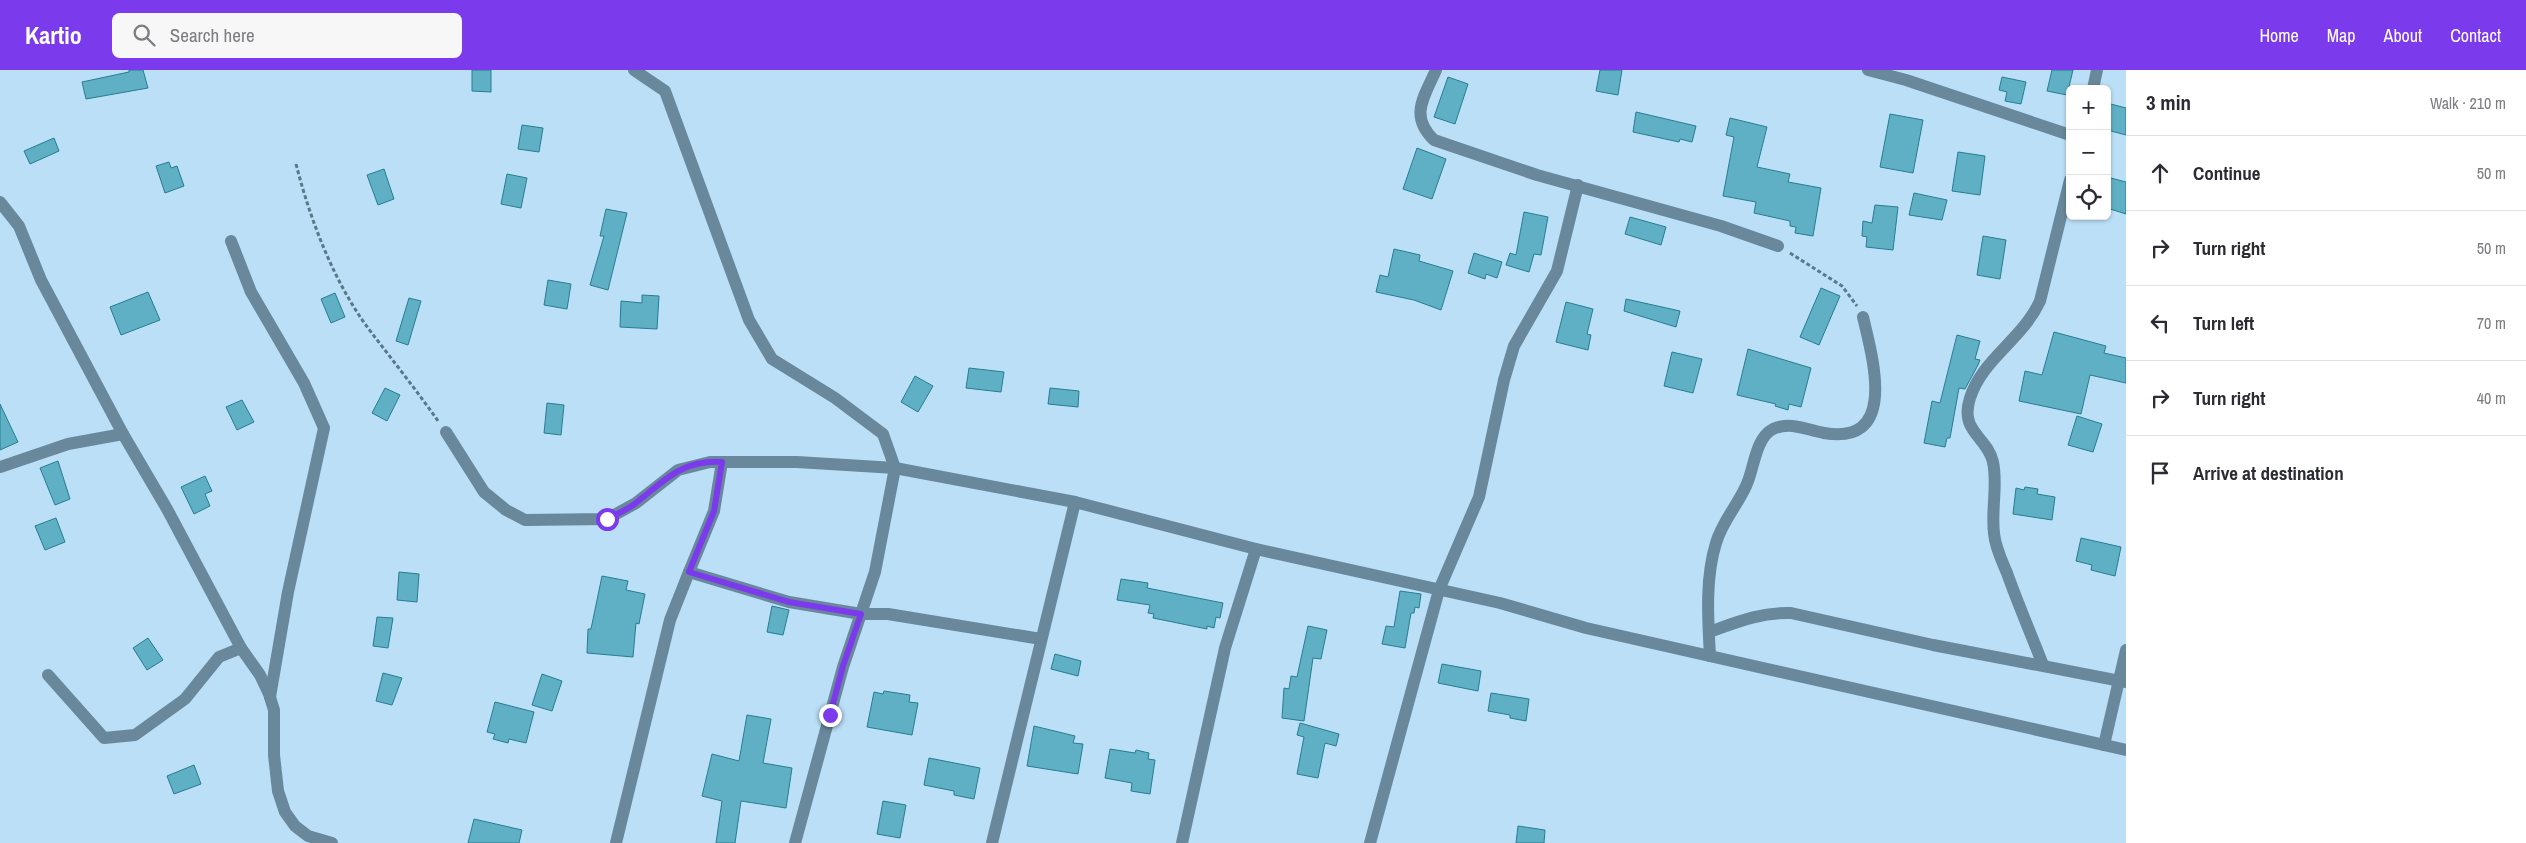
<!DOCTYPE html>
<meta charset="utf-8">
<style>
body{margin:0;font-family:"Archivo Narrow",sans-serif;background:#f7f7f7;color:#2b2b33}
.controls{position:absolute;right:15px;top:15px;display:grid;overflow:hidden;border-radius:8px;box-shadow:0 1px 4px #0004}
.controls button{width:45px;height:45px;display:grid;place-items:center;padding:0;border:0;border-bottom:1px solid #e1e1e2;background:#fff;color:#2b2b33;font:25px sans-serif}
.stop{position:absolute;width:15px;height:15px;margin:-11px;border:4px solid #7c3aed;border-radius:50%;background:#fff}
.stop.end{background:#7c3aed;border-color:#fff;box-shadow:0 1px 5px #0008}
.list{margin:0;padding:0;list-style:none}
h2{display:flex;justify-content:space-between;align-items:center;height:65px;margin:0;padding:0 20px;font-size:21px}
h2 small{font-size:16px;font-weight:400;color:#7c7c81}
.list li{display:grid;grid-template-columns:32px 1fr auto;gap:15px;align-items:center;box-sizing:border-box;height:75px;padding:0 20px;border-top:1px solid #e1e1e2}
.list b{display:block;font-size:19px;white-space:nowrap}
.list em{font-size:16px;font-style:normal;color:#7c7c81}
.icon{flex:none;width:28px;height:28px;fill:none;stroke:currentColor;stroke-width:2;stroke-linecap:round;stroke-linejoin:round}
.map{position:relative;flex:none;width:2126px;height:773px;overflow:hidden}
header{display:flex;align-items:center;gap:30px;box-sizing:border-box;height:70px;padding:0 25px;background:#7c3aed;color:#fff}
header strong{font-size:24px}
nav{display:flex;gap:28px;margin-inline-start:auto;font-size:18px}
.search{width:350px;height:45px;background:#f7f7f7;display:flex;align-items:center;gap:12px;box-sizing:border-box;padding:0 18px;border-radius:8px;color:#7c7c81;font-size:19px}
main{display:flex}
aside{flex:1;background:#fff}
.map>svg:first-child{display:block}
.building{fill:#5fb0c4;stroke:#277d90}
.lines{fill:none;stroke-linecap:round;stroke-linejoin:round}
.path{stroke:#59798b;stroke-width:3;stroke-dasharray:4 2.5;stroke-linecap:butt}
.street{stroke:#69889c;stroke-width:12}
.route{stroke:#7c3aed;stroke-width:6}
</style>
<header>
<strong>Kartio</strong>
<div class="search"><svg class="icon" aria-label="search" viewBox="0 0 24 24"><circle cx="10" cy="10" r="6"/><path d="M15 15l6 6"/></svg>Search here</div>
<nav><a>Home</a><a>Map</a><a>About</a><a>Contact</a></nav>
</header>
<main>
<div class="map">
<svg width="2126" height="773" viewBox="0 0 2126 773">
<rect width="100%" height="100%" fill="#badff7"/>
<g class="building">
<polygon points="129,0 143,0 148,18 86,29 82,12 129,2"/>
<polygon points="472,0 491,0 491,22 472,21"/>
<polygon points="1600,0 1622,0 1618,25 1596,21"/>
<polygon points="2052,0 2073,0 2067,25 2047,21"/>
<polygon points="1448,7 1468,14 1455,54 1434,47"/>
<polygon points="2002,7 2026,12 2021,34 2005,31 2007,22 1999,20"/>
<polygon points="2107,33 2126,38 2126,65 2107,60"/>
<polygon points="1636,42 1696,56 1692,72 1680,69 1679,72 1633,62"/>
<polygon points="1890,44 1923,50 1913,103 1880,97"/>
<polygon points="1730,48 1767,57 1757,97 1790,104 1788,112 1821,118 1813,166 1795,163 1796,157 1790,156 1790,151 1754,143 1756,132 1723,126 1734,67 1726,65"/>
<polygon points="522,55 543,58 539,82 518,79"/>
<polygon points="54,68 59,81 30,94 24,81"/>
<polygon points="1417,78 1446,89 1432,129 1403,119"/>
<polygon points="1958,82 1985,86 1980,125 1952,121"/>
<polygon points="169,92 171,98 177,96 184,116 165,123 156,96"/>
<polygon points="384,99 394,129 378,135 367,105"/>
<polygon points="507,104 527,108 521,138 501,134"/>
<polygon points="2107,107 2126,112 2126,144 2107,138"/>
<polygon points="1914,123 1947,130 1942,150 1909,145"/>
<polygon points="1875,135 1898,137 1893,180 1866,177 1867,167 1862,166 1863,151 1872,153"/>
<polygon points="606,139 627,143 608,220 590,215 604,166 600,166"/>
<polygon points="1524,142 1548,147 1541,185 1534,184 1529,202 1506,195 1510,183 1516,185"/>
<polygon points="1630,147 1666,157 1661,175 1625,164"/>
<polygon points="1983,166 2006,170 2000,209 1977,205"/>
<polygon points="1394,179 1420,185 1419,191 1453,201 1441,240 1414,230 1376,222 1380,205 1388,207"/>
<polygon points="1474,183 1502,192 1497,208 1486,204 1485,209 1468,203"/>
<polygon points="548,210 571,214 567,239 544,235"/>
<polygon points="1821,218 1840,226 1819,275 1800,267"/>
<polygon points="148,222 160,250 121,265 110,237"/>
<polygon points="335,223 345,247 331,253 321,229"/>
<polygon points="642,225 659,226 657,259 620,257 621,231 642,233"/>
<polygon points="409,228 421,231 408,275 396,271"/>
<polygon points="1626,229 1680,241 1676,257 1624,241"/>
<polygon points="1566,232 1593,239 1587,264 1591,265 1588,280 1556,272"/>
<polygon points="2054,262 2106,276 2104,283 2126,288 2126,313 2090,305 2081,344 2019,331 2025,301 2042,305"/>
<polygon points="1957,265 1980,271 1975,289 1980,290 1978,295 1965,319 1959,318 1950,368 1947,368 1945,377 1924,373 1932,331 1940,333"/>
<polygon points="1748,279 1811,298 1801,337 1789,334 1788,340 1775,336 1776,334 1737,325"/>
<polygon points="1672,282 1702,289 1693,323 1664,316"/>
<polygon points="969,298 1004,302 1001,322 966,318"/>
<polygon points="915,306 933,316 918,342 901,332"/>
<polygon points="385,318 400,325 387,351 372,343"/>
<polygon points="1050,318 1079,321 1078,337 1048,334"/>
<polygon points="242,330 254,352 237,360 226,337"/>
<polygon points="547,333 564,335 561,365 544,363"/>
<polygon points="0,334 18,372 0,380"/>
<polygon points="2077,346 2102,354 2093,382 2068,375"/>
<polygon points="58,391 70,429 55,435 40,398"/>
<polygon points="205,406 212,421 205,424 210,436 194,444 181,417"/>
<polygon points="2025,417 2038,419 2037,424 2055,427 2052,450 2013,444 2016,418 2024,420"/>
<polygon points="56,448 65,472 45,480 35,456"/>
<polygon points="2081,468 2121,477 2115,506 2091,500 2092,495 2076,491"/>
<polygon points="399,502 419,504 417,532 397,530"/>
<polygon points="602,506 628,511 626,520 645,524 639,554 636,553 633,587 587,583 588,559 591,559"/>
<polygon points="1121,509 1148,513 1147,518 1223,533 1220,548 1216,547 1214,558 1207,556 1207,559 1153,548 1154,544 1148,543 1150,535 1117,530"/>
<polygon points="1400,521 1421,524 1419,538 1415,537 1414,543 1411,543 1405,578 1382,574 1386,556 1394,557"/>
<polygon points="772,536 789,540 783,565 767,562"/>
<polygon points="377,547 393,548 388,578 373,576"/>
<polygon points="1308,556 1327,560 1321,589 1313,588 1304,651 1282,648 1284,618 1289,619 1291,606 1297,607"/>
<polygon points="148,568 163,590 147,600 133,578"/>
<polygon points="1055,584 1081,591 1078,606 1051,599"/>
<polygon points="1442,594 1481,601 1478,621 1438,613"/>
<polygon points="383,603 402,608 392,635 376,631"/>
<polygon points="542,604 562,611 552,641 532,635"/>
<polygon points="884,621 910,625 909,632 918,633 912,665 867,657 874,622 883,624"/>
<polygon points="1491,623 1529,629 1526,651 1510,648 1510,645 1488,641"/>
<polygon points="495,632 534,642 526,673 509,669 508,673 493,669 495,664 487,662"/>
<polygon points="747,645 771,649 763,693 792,698 786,738 741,731 735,773 716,773 722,731 702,726 712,684 739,691"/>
<polygon points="1300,653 1339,664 1336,676 1325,673 1318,708 1297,704 1304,667 1297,665"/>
<polygon points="1034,656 1075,666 1073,673 1083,674 1078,704 1027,696"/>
<polygon points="1110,679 1135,683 1136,680 1149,683 1148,689 1155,690 1150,724 1131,721 1132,713 1105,708"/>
<polygon points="929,688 980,698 974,729 954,725 954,721 924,715"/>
<polygon points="194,695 201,714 174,724 167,706"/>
<polygon points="883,731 906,735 900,768 877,764"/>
<polygon points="474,749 522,760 519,773 468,773"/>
<polygon points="1518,756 1545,760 1544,773 1516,773"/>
</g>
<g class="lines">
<g class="path">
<path d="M296,94C310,149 332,207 365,254C389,286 415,318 438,351"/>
<polyline points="1790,183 1842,216 1857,236"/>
</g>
<g class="street">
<polyline points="634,0 665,21 749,250 772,289 835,328 883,364 895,398 875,502 843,597 795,773"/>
<path d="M1436,0C1424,27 1409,46 1434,70L1537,105L1721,156L1778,176"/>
<polyline points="1868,0 1906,10 2070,65"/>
<polyline points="2093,19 2097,0"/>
<polyline points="0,132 19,156 41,210 123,364 167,439 241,578 260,605 269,624 274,640 274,685 278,721 285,742 295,756 308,766 332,773"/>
<polyline points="231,171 251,222 304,313 324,358 288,522 270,627"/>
<polyline points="446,362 484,422 506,440 525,450 607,449 636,433 678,400 710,392 797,392 895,398 1075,432 1256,479 1500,533 1586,558 2126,680"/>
<polyline points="722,392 714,441 689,502 789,532 861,544 888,544 1041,569"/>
<polyline points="0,397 68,374 123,364"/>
<path d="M1709,562C1737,552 1761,542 1791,543L1933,575L2126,612"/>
<path d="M1710,586C1708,550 1705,508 1716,473C1722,452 1737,436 1746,416C1754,400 1755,368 1773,359C1791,351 1807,360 1824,363C1898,376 1873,289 1863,247"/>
<path d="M2043,595C2031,564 2018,534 2007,503C2002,491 1995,477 1994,463C1991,440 1998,415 1993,392C1987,366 1959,362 1970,328C1982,289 2022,270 2040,231L2070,110"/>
<polyline points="48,605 104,668 135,665 185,629 219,587 241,578"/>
<polyline points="2104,675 2126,580"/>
<polyline points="616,773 670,550 689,502"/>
<polyline points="992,773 1075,432"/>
<polyline points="1182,773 1225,578 1256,479"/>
<polyline points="1370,773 1439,520 1479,427 1504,310 1514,276 1557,201 1578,115"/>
</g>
</g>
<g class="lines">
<path class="route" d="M607,449C617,444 629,439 637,432C666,409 682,390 722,392L714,441L689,502L789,532L861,544L843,596L830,645"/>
</g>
</svg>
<div class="controls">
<button>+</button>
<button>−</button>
<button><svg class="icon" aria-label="locate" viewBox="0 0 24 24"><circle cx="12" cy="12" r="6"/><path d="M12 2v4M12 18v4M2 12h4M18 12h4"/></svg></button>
</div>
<div class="stop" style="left:607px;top:449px"></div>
<div class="stop end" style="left:830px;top:645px"></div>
</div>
<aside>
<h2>3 min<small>Walk · 210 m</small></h2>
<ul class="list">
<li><svg class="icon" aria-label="ahead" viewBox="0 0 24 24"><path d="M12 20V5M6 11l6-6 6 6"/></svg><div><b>Continue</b></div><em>50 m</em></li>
<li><svg class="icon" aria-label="right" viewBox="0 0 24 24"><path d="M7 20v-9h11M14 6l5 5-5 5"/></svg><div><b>Turn right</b></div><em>50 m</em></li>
<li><svg class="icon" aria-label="left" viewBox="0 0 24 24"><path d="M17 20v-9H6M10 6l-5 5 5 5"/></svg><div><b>Turn left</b></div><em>70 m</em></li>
<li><svg class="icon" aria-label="right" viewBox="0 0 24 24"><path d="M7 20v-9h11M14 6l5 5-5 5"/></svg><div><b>Turn right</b></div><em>40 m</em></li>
<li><svg class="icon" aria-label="arrive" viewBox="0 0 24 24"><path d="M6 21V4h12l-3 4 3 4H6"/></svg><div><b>Arrive at destination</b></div></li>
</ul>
</aside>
</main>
